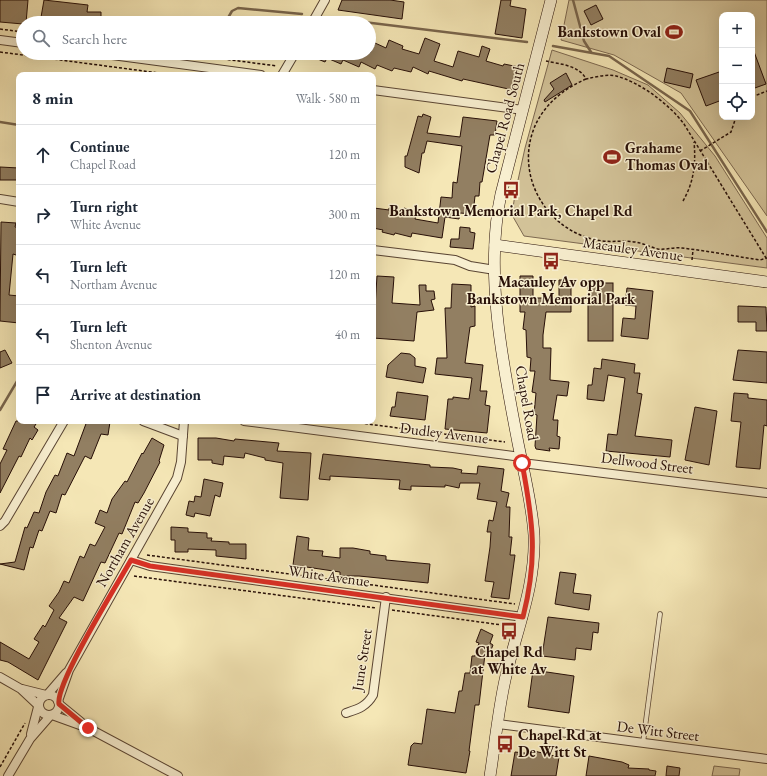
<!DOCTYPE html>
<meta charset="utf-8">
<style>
body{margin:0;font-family:"EB Garamond",serif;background:#f2f2f3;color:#1f2937}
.controls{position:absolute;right:12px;top:12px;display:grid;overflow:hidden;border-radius:8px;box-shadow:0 4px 16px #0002}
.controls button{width:36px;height:36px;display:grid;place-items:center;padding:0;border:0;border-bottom:1px solid #e0e1e3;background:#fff;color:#1f2937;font:20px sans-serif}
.stop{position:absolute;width:12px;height:12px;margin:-9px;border:3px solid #d93025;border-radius:50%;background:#fff}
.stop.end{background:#d93025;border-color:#fff;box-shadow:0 1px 4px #0008}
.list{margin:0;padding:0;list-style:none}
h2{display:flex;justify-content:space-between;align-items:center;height:52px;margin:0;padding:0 16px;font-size:17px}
h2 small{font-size:13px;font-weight:400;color:#747a83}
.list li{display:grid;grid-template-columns:26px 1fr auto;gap:12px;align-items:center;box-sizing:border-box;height:60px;padding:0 16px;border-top:1px solid #e0e1e3}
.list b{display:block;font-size:15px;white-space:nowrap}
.list p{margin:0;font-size:13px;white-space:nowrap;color:#747a83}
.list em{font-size:13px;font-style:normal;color:#747a83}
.icon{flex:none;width:22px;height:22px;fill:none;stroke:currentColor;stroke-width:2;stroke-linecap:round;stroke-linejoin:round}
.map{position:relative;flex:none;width:767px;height:776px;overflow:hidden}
.search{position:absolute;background:#fff;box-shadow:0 4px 16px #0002;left:16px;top:16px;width:360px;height:44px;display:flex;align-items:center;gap:10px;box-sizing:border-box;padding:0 14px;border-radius:22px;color:#747a83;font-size:15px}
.panel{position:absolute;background:#fff;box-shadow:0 4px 16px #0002;left:16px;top:72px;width:360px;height:352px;border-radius:8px}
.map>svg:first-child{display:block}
.green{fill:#d2c298;stroke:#7c6850;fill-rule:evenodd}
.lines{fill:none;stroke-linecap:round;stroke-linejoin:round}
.stream{stroke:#79654c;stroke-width:2.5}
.building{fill:#927f62;stroke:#270f07}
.lane-casing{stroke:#5a4533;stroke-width:5.5}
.street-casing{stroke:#5a4533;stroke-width:10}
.secondary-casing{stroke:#270f07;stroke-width:12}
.path{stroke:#270f07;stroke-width:1.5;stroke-dasharray:3 2;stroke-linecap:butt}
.lane{stroke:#f8efd0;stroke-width:4}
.street{stroke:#f8efd0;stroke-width:8}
.secondary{stroke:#f8efd0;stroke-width:11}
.route{stroke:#d93025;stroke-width:5}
.labels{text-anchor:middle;stroke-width:3;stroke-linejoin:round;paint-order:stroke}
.poi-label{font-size:15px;font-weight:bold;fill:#270f07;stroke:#f8efd0}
.street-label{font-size:15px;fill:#270f07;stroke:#f8efd0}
</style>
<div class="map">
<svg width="767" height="776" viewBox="0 0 767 776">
<rect width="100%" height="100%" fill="#f5e7b6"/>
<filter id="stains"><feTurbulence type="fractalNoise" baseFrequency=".005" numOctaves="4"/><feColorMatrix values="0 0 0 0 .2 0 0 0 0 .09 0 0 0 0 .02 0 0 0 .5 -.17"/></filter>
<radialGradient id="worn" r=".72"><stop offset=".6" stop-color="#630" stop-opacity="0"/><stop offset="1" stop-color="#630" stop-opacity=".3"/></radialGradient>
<g class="green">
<path d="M569,0H767V216L681,93L614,55L561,40ZM722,15H752V117H722Z"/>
<polygon points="552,50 613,70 648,85 680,113 715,156 767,238 767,268 524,236 512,215 515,194 525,148"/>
<polygon points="714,766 740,769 739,776 712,776"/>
</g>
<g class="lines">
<g class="stream">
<polyline points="573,0 584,41 591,52"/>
<polyline points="331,18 527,42"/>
<polyline points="225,23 232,11 238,8 302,14"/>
<polyline points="553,46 609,56 690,111 767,232"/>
<polyline points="207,55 208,53"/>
<polyline points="0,122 19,125"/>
<polyline points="0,410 19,378"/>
</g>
</g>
<g class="building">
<polygon points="0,0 28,0 26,23 23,24 0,22"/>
<polygon points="44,0 88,5 87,12 101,12 101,23 40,23"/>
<polygon points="342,0 390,0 404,2 402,19 338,10"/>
<polygon points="501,0 511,0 510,6 526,9 522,38 495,34"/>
<polygon points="596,5 603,19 591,25 584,11"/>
<polygon points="425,38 440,44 434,61 453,67 458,51 479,57 482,46 490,49 486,61 503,66 504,64 519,67 513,90 463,79 462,81 429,71 428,74 413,67 411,72 394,68 392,71 377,65 375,69 361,62 359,67 343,60 341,64 327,58 325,62 303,53 370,53 375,43 386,48 389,40 403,46 402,49 419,54"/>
<polygon points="753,49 766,84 752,89 752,50"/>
<polygon points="667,68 693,74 690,88 664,82"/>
<polygon points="722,71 722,100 706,106 696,80"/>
<polygon points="566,73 572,85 545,102 544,100 554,89 550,83"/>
<polygon points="423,114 431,117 427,133 460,137 463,117 497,121 495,135 490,135 482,182 480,182 479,196 475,196 473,214 460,213 459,219 445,217 442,238 412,233 411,237 395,233 394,235 382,232 383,230 373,228 374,208 389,210 389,208 403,212 404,208 417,212 415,219 438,223 441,197 452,198 453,182 457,183 462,146 427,141 424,153 422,153 419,173 405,167 405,156 407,156 418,116 422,117"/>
<polygon points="0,167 19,168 19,180 0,180"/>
<polygon points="1,222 16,223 15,227 19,228 19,256 13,254 9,295 19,296 19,323 0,321"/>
<polygon points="460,227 470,228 470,232 475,233 473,249 450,247 451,239 459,239"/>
<polygon points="377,276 394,277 392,303 420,305 419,285 426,285 426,291 434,291 435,299 431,300 434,310 417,312 414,341 373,338"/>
<polygon points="520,276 533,276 533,298 559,298 559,280 571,280 571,312 546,312 543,335 543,348 551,348 550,380 569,382 567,396 557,395 553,420 558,420 557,436 560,437 559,449 549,448 550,451 536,449 535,446 537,415 534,414 536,393 532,392 535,371 530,371 531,358 527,357 526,330 523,329 525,312 520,312"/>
<rect x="588" y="283" width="25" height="58"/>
<polygon points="452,284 471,285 471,307 475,306 475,326 470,327 465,363 483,365 480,391 487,391 485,405 490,406 487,433 445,429 448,399 453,399 453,397 469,399 472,378 435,374 437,358 447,358 445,308 451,308"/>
<polygon points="627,288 653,291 648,339 621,336 623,318 635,319 636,306 625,305"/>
<polygon points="738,306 766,307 767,331 756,331 756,322 738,322"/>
<polygon points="5,350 12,363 0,368 0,352"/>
<polygon points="738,350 767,352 767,383 733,380"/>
<polygon points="401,353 410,354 415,358 415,366 426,368 423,383 386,377 388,365"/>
<polygon points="602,359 635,364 634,373 640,373 637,393 642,394 635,436 672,440 670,457 606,451 608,434 617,435 625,378 608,375 604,401 587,399 588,385 592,385 594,368 601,369"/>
<polygon points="397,392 428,396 425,420 390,416 392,407 395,407"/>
<polygon points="734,393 748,394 748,398 767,400 767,426 764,425 760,469 736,467 741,422 731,421"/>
<polygon points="695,407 717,411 709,465 685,460"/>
<polygon points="16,421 31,421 36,424 34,427 38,430 32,440 30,438 21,457 19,456 0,493 0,464 7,450 3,449"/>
<polygon points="87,421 110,422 108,435 101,434 91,459 85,456 65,495 62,494 56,513 50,511 42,531 39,530 33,548 30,547 24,570 0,564 15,562 25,527 27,528 34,512 39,513 46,492 55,475 58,476 67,453 74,456"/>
<polygon points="152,438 164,445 159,461 160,462 144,493 138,503 135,502 122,534 119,533 105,563 101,562 83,601 74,597 59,618 67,622 38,680 8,662 0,660 0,642 29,659 39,642 34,639 43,625 45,627 54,610 49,606 59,592 64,581 69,583 80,556 84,558 90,544 95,546 105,527 95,523 100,510 107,513 112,499 125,481 127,482 142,453 143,454"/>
<polygon points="198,438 216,438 234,441 235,439 279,443 277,451 311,453 308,500 280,498 283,463 265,460 265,458 245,453 244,458 224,456 223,465 212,463 212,460 198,460"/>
<polygon points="323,454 430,465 430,467 453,468 462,470 461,473 477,474 478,466 504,469 501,491 509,493 506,507 510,507 509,537 512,537 510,555 515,555 509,599 491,597 494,582 485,581 490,547 491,532 487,532 489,520 493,521 497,502 477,499 480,483 460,483 459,488 445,485 445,487 411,486 411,490 399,489 400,480 330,476 330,480 319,479"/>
<polygon points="204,479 223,483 220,497 215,495 210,516 195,513 194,517 186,515 189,501 194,502 195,496 201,497"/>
<polygon points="171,527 188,528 188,532 207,533 207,538 212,538 211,541 229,542 229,544 246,544 246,559 216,556 216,550 188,549 188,552 175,552 175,540 171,540"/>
<polygon points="297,536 309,538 308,550 323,551 322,556 340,558 340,548 353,548 370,551 370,554 386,556 386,560 430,564 428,583 359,576 340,576 340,572 293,565"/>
<polygon points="560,572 576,574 573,593 591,595 589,610 555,604"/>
<polygon points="548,617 599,623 598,633 593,632 591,650 576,648 575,660 542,656"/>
<polygon points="481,629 493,635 490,643 493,645 489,655 485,654 479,705 475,705 469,751 470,751 466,773 408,765 411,746 414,743 422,744 427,709 455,713 459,691 462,691 465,673 470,673 472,656 475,656 479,643 476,642"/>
<polygon points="533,670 574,676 569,713 528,707"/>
<polygon points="534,751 559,757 556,776 511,776 515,752 533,754"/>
<polygon points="589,756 622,762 629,765 628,768 649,769 649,770 656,771 655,776 586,776"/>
<polygon points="667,766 680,768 679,776 666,776"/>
</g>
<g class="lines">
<g class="lane-casing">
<polyline id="lane" points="643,743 660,614"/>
</g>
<g class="street-casing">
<g id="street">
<polyline points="312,23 325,0"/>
<polyline points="0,40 23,43"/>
<polyline points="97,53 261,75"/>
<polyline points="282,75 295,53"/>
<polyline points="373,90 523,110"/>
<polyline points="0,199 19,202"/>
<polyline points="373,250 455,260 470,266 495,270"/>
<polyline points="143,421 183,436"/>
<polyline points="244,421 521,457"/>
<polyline points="522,463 767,493"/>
<polyline points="0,526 5,521 64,421"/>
<polyline points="131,560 150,566 523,617"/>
<polyline points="0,677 21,689 38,705"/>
<polyline points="22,689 46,695"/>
<circle cx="49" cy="705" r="10"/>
<polyline points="47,695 66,673"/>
<polyline points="58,701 69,670 177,478 181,462 184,421"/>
<polyline points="59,704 81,722"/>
<path d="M346,713C358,709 366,707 373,695L386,597"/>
<polyline points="52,715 88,728 178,776"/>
<polyline points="498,724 767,759"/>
<polyline points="31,734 38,707"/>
<polyline points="8,776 30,739 50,716"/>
</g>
</g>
<g class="secondary-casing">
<g id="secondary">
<polyline points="495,245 767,282"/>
<path d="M490,776C495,744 498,712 505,680C516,631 536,586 534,535C532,504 524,473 518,443C503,365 484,273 501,194L551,0"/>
</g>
</g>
<g class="path">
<polyline points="0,29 23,32"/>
<polyline points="0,52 174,75"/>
<polyline points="178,53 277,66"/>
<path d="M546,61C559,64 579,65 586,79C595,77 606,74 616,76C640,82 670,105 684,124L766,258"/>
<path d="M586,79C556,92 533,115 529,148C524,191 554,231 596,240C609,243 622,240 635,242C643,243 650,247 658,249C666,250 674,247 682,248C708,251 734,256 760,260L767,258"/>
<polyline points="752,97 767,91"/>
<polyline points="700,151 731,132 736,117"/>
<path d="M683,201C694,182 696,163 694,142"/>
<polyline points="692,260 693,250"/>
<polyline points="345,421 505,442"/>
<polyline points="147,555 515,604"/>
<polyline points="134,576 376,608"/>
<polyline points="392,610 502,625 507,632"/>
<polyline points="0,767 25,723"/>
</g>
<use href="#lane" class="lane"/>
<use href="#street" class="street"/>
<use href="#secondary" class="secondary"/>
</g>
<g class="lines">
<path class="route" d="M88,728L59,704C55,684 118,583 131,560L150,566L523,617C538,558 533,521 522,463"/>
</g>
<defs>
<g id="stadium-bare" transform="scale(1.38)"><path d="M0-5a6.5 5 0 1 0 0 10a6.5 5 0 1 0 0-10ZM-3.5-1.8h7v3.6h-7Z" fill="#8f2418" stroke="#f8efd0" stroke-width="2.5" paint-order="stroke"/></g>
<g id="bus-bare" transform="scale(1.38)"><path d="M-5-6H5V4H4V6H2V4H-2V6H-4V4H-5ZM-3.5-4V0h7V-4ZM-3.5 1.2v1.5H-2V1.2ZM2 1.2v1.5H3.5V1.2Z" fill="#8f2418" stroke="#f8efd0" stroke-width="2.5" paint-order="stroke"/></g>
</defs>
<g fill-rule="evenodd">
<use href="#stadium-bare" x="674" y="32"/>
<use href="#stadium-bare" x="612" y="157"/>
<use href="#bus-bare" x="511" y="190"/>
<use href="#bus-bare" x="551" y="261"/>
<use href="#bus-bare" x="509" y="631"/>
<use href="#bus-bare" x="505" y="744"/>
</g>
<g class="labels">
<g class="poi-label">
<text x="661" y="37" text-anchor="end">Bankstown Oval</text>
<text x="625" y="153" text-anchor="start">Grahame<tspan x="625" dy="17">Thomas Oval</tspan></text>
<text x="511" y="216">Bankstown Memorial Park, Chapel Rd</text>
<text x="551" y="287">Macauley Av opp<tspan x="551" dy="17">Bankstown Memorial Park</tspan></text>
<text x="509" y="657">Chapel Rd<tspan x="509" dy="17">at White Av</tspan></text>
<text x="518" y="740" text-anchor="start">Chapel Rd at<tspan x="518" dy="17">De Witt St</tspan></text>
</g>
<g class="street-label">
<text transform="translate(505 118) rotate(-75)" y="5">Chapel Road South</text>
<text transform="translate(633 249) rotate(8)" y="5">Macauley Avenue</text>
<text transform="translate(527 403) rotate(80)" y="5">Chapel Road</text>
<text transform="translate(444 433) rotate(7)" y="5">Dudley Avenue</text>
<text transform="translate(647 463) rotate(7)" y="5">Dellwood Street</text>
<text transform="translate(125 542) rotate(-60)" y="5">Northam Avenue</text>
<text transform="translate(329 576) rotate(8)" y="5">White Avenue</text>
<text transform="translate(362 660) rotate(-81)" y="5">June Street</text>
<text transform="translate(658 731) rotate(7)" y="5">De Witt Street</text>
</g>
</g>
<rect width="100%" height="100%" filter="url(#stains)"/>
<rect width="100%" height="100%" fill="url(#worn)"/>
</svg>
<div class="controls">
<button>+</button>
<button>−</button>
<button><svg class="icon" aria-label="locate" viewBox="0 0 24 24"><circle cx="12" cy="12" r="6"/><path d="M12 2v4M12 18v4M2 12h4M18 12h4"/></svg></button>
</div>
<div class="stop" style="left:522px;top:463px"></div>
<div class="stop end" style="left:88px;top:728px"></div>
<div class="search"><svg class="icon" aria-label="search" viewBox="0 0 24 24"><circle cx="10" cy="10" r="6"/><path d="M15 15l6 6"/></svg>Search here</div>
<section class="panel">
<h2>8 min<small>Walk · 580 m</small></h2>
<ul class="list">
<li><svg class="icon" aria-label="ahead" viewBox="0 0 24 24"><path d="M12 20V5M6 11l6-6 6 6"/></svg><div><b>Continue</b><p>Chapel Road</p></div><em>120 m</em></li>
<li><svg class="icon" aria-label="right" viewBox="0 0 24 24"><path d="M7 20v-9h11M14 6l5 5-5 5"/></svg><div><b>Turn right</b><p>White Avenue</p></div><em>300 m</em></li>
<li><svg class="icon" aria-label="left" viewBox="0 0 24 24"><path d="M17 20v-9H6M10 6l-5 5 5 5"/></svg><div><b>Turn left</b><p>Northam Avenue</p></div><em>120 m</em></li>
<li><svg class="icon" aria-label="left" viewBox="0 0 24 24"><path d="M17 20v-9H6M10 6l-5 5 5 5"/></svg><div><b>Turn left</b><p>Shenton Avenue</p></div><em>40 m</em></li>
<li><svg class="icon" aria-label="arrive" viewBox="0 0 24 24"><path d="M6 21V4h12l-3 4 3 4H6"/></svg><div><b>Arrive at destination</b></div></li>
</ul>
</section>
</div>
